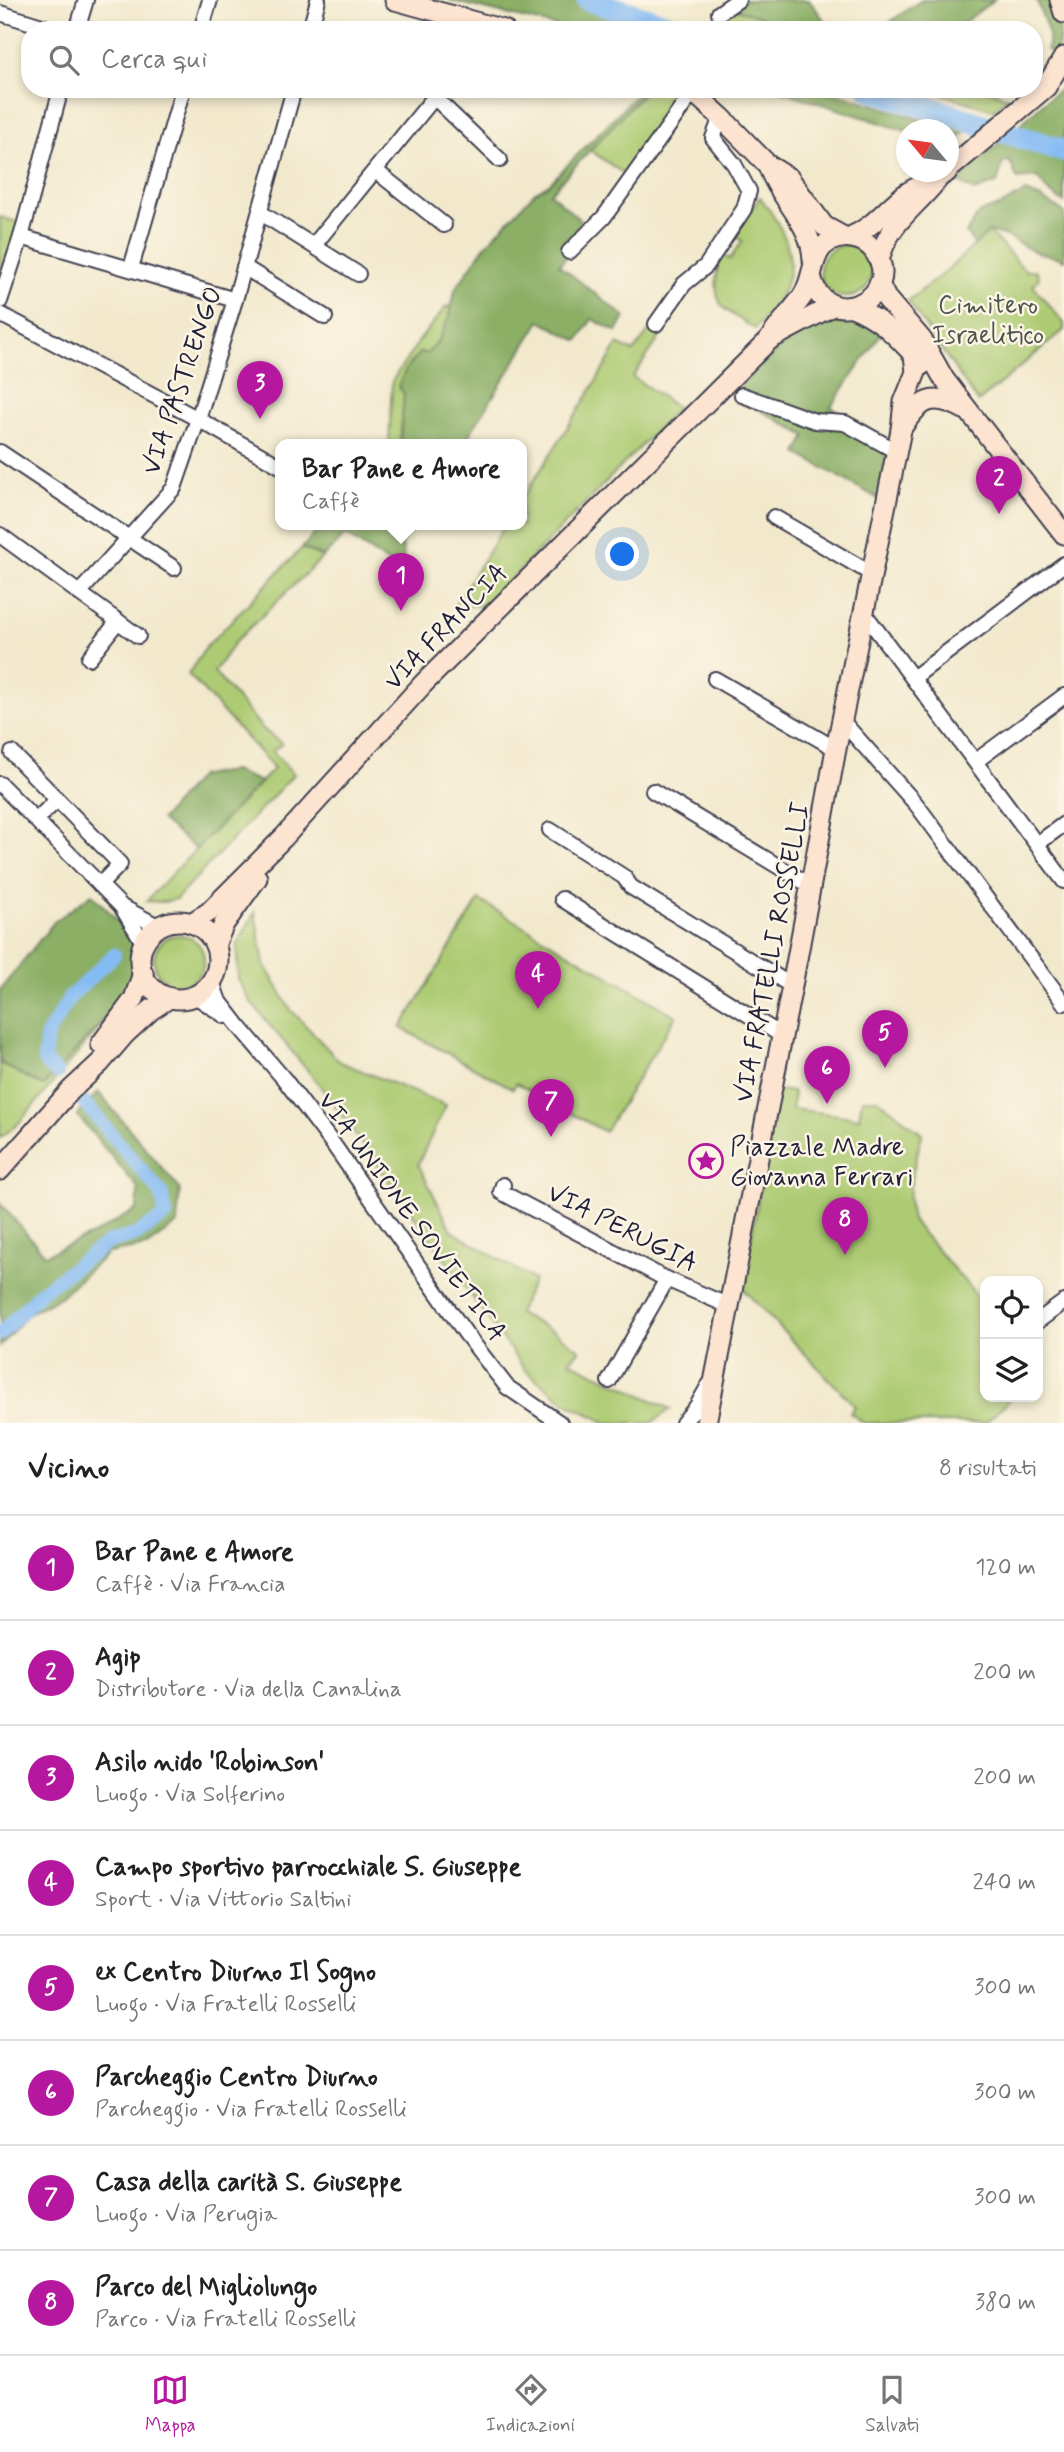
<!DOCTYPE html>
<html lang="it">
<meta charset="utf-8">
<style>
body{margin:0;font-family:Mynerve,sans-serif;background:#f6f6f6;color:#222}
.controls{position:absolute;right:21px;bottom:21px;display:grid;overflow:hidden;border-radius:14px;box-shadow:0 4px 10px #0003}
.controls button{width:63px;height:63px;display:grid;place-items:center;padding:0;border:0;border-bottom:2px solid #e0e0e0;background:#fff;color:#222;font:35px sans-serif}
.compass{position:absolute;left:896px;top:119px;width:63px;height:63px;border-radius:50%;background:#fff;box-shadow:0 4px 10px #0003;rotate:299deg}
.you{position:absolute;left:623px;top:555px;width:24px;height:24px;margin:-18px;border:5px solid #fff;border-radius:50%;background:#1a73e8;box-shadow:0 0 0 10px #1a73e833}
.badge{display:grid;place-items:center;width:46px;height:46px;border-radius:50%;background:#b5179e;color:#fff;font-size:23px;font-weight:700}
.pin{position:absolute;translate:-50% -58px;filter:drop-shadow(0 2px 4px #0008)}
.pin::after{content:'';position:absolute;top:37px;width:24px;height:21px;background:inherit;clip-path:polygon(0 0,100% 0,50% 100%)}
.popup{position:absolute;left:275px;top:439px;width:252px;height:91px;box-sizing:border-box;display:grid;place-content:center;border-radius:14px;background:#fff;filter:drop-shadow(0 2px 5px #0005);font-size:23px;white-space:nowrap;color:#767676}
.popup b{font-size:26px;color:#222}
.popup::after{content:'';position:absolute;left:50%;top:100%;margin-left:-14px;border:14px solid transparent;border-top-color:#fff}
.list{margin:0;padding:0;list-style:none}
h2{display:flex;justify-content:space-between;align-items:center;height:91px;margin:0;padding:0 28px;font-size:30px}
h2 small{font-size:23px;font-weight:400;color:#767676}
.list li{display:grid;grid-template-columns:46px 1fr auto;gap:21px;align-items:center;box-sizing:border-box;height:105px;padding:0 28px;border-top:2px solid #e0e0e0}
.list b{display:block;font-size:26px;white-space:nowrap}
.list p{margin:0;font-size:23px;white-space:nowrap;color:#767676}
.list em{font-size:23px;font-style:normal;color:#767676}
.icon{flex:none;width:38px;height:38px;fill:none;stroke:currentColor;stroke-width:2;stroke-linecap:round;stroke-linejoin:round}
.map{position:relative;flex:none;width:1064px;height:1423px;overflow:hidden}
.search{position:absolute;background:#fff;box-shadow:0 4px 10px #0003;left:21px;right:21px;top:21px;height:77px;display:flex;align-items:center;gap:18px;box-sizing:border-box;padding:0 24px;border-radius:28px;color:#767676;font-size:26px}
.sheet{height:931px;background:#fff}
nav{display:flex;justify-content:space-around;align-items:center;box-sizing:border-box;height:98px;border-top:2px solid #e0e0e0;background:#fff;font-size:19px;color:#767676}
nav a{display:grid;justify-items:center;gap:4px}
nav .on{color:#b5179e}
.map>svg:first-child{display:block}
.green{fill:#adcb73;stroke:#687657;stroke-width:2}
.forest{fill:#8aaf65;stroke:#566850;stroke-width:2}
.lines{fill:none;stroke-linecap:round;stroke-linejoin:round}
.canal{stroke:#85bbf4;stroke-width:14}
.river{stroke:#85bbf4;stroke-width:23}
.street-casing{stroke:#414051;stroke-width:18}
.secondary-casing{stroke:#414051;stroke-width:23}
.street{stroke:#fff;stroke-width:14}
.secondary{stroke:#fde4d1;stroke-width:19}
.labels{text-anchor:middle;stroke-width:5;stroke-linejoin:round;paint-order:stroke}
.park-label{font-size:26px;fill:#4c554c;stroke:#fcf5e5}
.street-label{font-size:26px;fill:#22223b;stroke:#fcf5e5}
.poi-label{font-size:26px;fill:#22223b;stroke:#fcf5e5;text-anchor:start}
</style>
<div class="map">
<svg width="1064" height="1423" viewBox="0 0 1064 1423">
<rect width="100%" height="100%" fill="#fcf5e5"/>
<filter id="ink" filterUnits="userSpaceOnUse"><feTurbulence type="fractalNoise" baseFrequency=".0143" numOctaves="2"/><feDisplacementMap in="SourceGraphic" scale="14" xChannelSelector="R" yChannelSelector="G"/><feConvolveMatrix kernelMatrix="1 2 1 2 8 2 1 2 1" color-interpolation-filters="sRGB"/></filter>
<filter id="wash" filterUnits="userSpaceOnUse"><feTurbulence type="fractalNoise" baseFrequency=".00686" numOctaves="4" result="noise"/><feDisplacementMap in="SourceGraphic" scale="28" xChannelSelector="R" yChannelSelector="G"/><feGaussianBlur stdDeviation="1.57" result="paint"/><feColorMatrix in="noise" values="0 0 0 0 0 0 0 0 0 0 0 0 0 0 0 0 0 1.4 0 .05"/><feComposite in="paint" operator="in"/></filter>
<g filter="url(#wash)">
<rect width="100%" height="100%" fill="#f2e9cd"/>
<g class="green">
<polygon points="733,8 799,30 729,30 723,27 726,16"/>
<polygon points="647,89 690,89 631,179 590,150"/>
<polygon points="925,89 985,89 1008,97 993,110"/>
<path d="M760,197C783,227 803,262 779,298C772,309 763,319 755,329C745,322 731,315 723,307C713,297 716,265 721,253L730,259L742,241L734,235Z"/>
<polygon points="0,217 20,223 0,282"/>
<polygon points="989,232 1026,271 1034,270 1037,271 1039,278 1033,286 1064,323 1064,330 978,402 908,301 945,272"/>
<circle cx="846" cy="271" r="26"/>
<path d="M450,306C450,323 439,340 428,353H419L406,369L400,445H389L392,381L421,338L446,307Z"/>
<polygon points="649,331 660,337 633,377 678,408 486,605 469,606 456,603 505,525 522,525 522,499 588,395 618,344 633,352"/>
<polygon points="302,548 323,557 235,642 214,672 263,729 282,744 272,751 294,774 176,899 164,902 146,901 274,768 188,674 207,646"/>
<polygon points="479,900 676,1016 605,1132 516,1083 513,1089 401,1028"/>
<polygon points="255,912 264,964 290,1009 340,1062 446,1105 418,1164 452,1231 534,1280 518,1313 555,1332 580,1350 569,1361 671,1409 651,1423 607,1423 566,1403 525,1370 318,1083 249,1000 238,979 237,945"/>
<circle cx="179" cy="960" r="25"/>
<polygon points="128,994 18,1124 0,1138 0,1063 43,1086"/>
<path d="M778,1090L794,1092L792,1109L859,1118L862,1099H878L922,1134C916,1163 903,1193 913,1222L985,1305V1397H1013L985,1423H864L850,1413L855,1406L742,1288Z"/>
</g>
<g class="forest">
<polygon points="448,0 603,0 601,7 657,30 572,30"/>
<polygon points="745,0 809,0 825,21 839,30 799,30 733,8"/>
<polygon points="922,0 994,0 954,30 927,30 891,21"/>
<path d="M1037,0H1050C1059,24 1064,29 1056,55L1047,50L1049,35Z"/>
<polygon points="1064,88 1064,203 1046,189 1038,177 1017,179 1010,161 1003,162 997,183 974,191 957,181 1056,92"/>
<polygon points="642,89 647,89 550,193 591,230 559,265 625,317 617,332 592,319 578,341 540,321 463,445 400,445 404,393 398,386 406,369 420,353 428,353 438,342 450,315 455,290 484,247 534,193 549,184"/>
<polygon points="775,89 824,89 964,133 951,145 949,144 948,130 906,131"/>
<path d="M1025,192L1039,197L1064,212V260C1054,255 1046,256 1036,252C1017,245 1014,235 989,232L975,245L966,233L979,213L1002,205Z"/>
<polygon points="855,318 876,326 880,335 831,407 892,443 879,499 797,453 806,436 730,393 790,338 816,320"/>
<polygon points="322,525 413,525 402,543 405,573 345,535 323,557 302,548"/>
<polygon points="234,771 261,782 196,849 161,820 199,776"/>
<path d="M92,894C102,905 125,926 131,937C139,953 132,978 128,994L43,1086L0,1063V990L54,922Z"/>
<polygon points="98,1092 180,1189 177,1224 147,1246 108,1253 60,1297 29,1313 0,1346 0,1203 45,1255 94,1234 137,1209 138,1188 77,1115"/>
</g>
<g class="lines">
<g class="canal">
<polyline points="57,1073 44,1061 47,1035 70,997 114,955"/>
<polyline points="0,1334 41,1292 85,1259 109,1242 136,1235 166,1215 161,1193 83,1101"/>
</g>
<g class="river">
<polyline points="588,0 683,30"/>
<polyline points="870,89 1064,151"/>
</g>
</g>
</g>
<g filter="url(#ink)">
<g class="lines">
<g class="street-casing">
<g id="street">
<polyline points="0,13 55,30"/>
<polyline points="719,13 738,0"/>
<polyline points="77,30 86,0"/>
<polyline points="201,30 210,0"/>
<polyline points="310,30 318,0"/>
<polyline points="435,98 500,160"/>
<polyline points="376,171 444,225"/>
<polyline points="261,213 358,274"/>
<polyline points="21,237 235,300"/>
<polyline points="314,245 441,89"/>
<polyline points="569,252 604,217 693,92"/>
<polyline points="244,267 325,317"/>
<polyline points="131,268 183,89"/>
<polyline points="0,301 21,237 61,89"/>
<polyline points="0,314 198,419 280,466"/>
<polyline points="656,324 684,284 706,266 744,209 749,191 734,164 713,138 721,117"/>
<polyline points="742,395 815,421 845,423 896,451"/>
<polyline points="0,452 174,568"/>
<polyline points="774,517 872,574"/>
<polyline points="0,535 138,636"/>
<polyline points="79,593 174,488 198,419 235,300 294,89"/>
<polyline points="864,613 1064,881"/>
<polyline points="89,658 118,621"/>
<polyline points="913,678 1064,564"/>
<polyline points="715,679 836,749"/>
<polyline points="842,721 916,804 1064,1003"/>
<polyline points="12,753 120,864 100,885"/>
<polyline points="976,761 1064,696"/>
<polyline points="0,784 121,906 144,944"/>
<polyline points="653,791 811,886"/>
<polyline points="36,820 57,800"/>
<polyline points="550,830 624,877 631,887 792,986"/>
<polyline points="1037,844 1064,824"/>
<polyline points="562,899 781,1035"/>
<polyline points="126,909 159,927"/>
<polyline points="212,981 218,999 238,1025 284,1079 333,1144 466,1334 507,1387 560,1423"/>
<polyline points="195,996 225,1016"/>
<polyline points="503,1185 501,1192 664,1278 729,1306"/>
<polyline points="1038,1321 1064,1302"/>
<polyline points="609,1381 667,1279"/>
<polyline points="683,1423 697,1406 709,1385"/>
</g>
</g>
<g class="secondary-casing">
<g id="secondary">
<polyline points="395,0 504,30"/>
<polyline points="1060,0 1064,13"/>
<polyline points="690,89 721,117 768,165 789,178 824,226 844,237"/>
<path d="M768,165C779,199 812,223 813,260"/>
<polyline points="948,170 1046,87 1064,57"/>
<path d="M850,237C873,228 887,207 907,193C920,184 935,181 947,172"/>
<path d="M879,260C889,222 914,209 937,180"/>
<polyline points="879,284 886,298 922,340 944,379 1064,534"/>
<path d="M852,307C885,320 899,340 923,364"/>
<polyline points="770,339 834,305"/>
<path d="M901,429C920,399 932,392 964,409"/>
<circle cx="179" cy="960" r="39"/>
<path d="M191,923L209,912L284,837L424,683L769,340C779,324 791,312 802,297C817,276 808,243 841,238C853,236 867,241 874,251C908,297 823,337 811,275"/>
<polyline points="215,945 224,924 257,878"/>
<polyline points="101,1044 134,999 143,973"/>
<polyline points="0,1170 71,1090 100,1063 125,1034 151,1010 169,998"/>
<polyline points="706,1423 792,986 836,749 901,430 904,402 916,372 914,355"/>
</g>
</g>
<use href="#street" class="street"/>
<use href="#secondary" class="secondary"/>
</g>
</g>
<defs>
<g id="sight-ring" transform="scale(1.75)"><circle r="9.5" fill="#fcf5e5" stroke="#b5179e" stroke-width="1.5"/><path d="M0-6L1.8-2.2L6-1.7L2.9 1.2L3.7 5.4L0 3.3L-3.7 5.4L-2.9 1.2L-6-1.7L-1.8-2.2Z" fill="#b5179e"/></g>
</defs>
<g fill-rule="evenodd">
<use href="#sight-ring" x="706" y="1161"/>
</g>
<g class="labels">
<g class="park-label">
<text x="988" y="313">Cimitero<tspan x="988" dy="30">Israelitico</tspan></text>
</g>
<g class="street-label">
<text transform="translate(181 380) rotate(-71)" y="9">VIA PASTRENGO</text>
<text transform="translate(445 626) rotate(-46)" y="9">VIA FRANCIA</text>
<text transform="translate(771 952) rotate(-79)" y="9">VIA FRATELLI ROSSELLI</text>
<text transform="translate(413 1216) rotate(54)" y="9">VIA UNIONE SOVIETICA</text>
<text transform="translate(623 1227) rotate(27)" y="9">VIA PERUGIA</text>
</g>
<g class="poi-label">
<text x="730" y="1155">Piazzale Madre<tspan x="730" dy="30">Giovanna Ferrari</tspan></text>
</g>
</g>
</svg>
<div class="controls">
<button><svg class="icon" aria-label="locate" viewBox="0 0 24 24"><circle cx="12" cy="12" r="6"/><path d="M12 2v4M12 18v4M2 12h4M18 12h4"/></svg></button>
<button><svg class="icon" aria-label="layers" viewBox="0 0 24 24"><path d="M12 4l9 5-9 5-9-5zM3 14l9 5 9-5"/></svg></button>
</div>
<svg class="compass" viewBox="-18 -18 36 36"><path d="M0-13l5 13h-10z" fill="#e53935"/><path d="M0 13l5-13h-10z" fill="#767676"/></svg>
<div class="you"></div>
<div class="pin badge" style="left:401px;top:611px">1</div>
<div class="popup"><b>Bar Pane e Amore</b>Caffè</div>
<div class="pin badge" style="left:999px;top:514px">2</div>
<div class="pin badge" style="left:260px;top:419px">3</div>
<div class="pin badge" style="left:538px;top:1009px">4</div>
<div class="pin badge" style="left:885px;top:1068px">5</div>
<div class="pin badge" style="left:827px;top:1104px">6</div>
<div class="pin badge" style="left:551px;top:1137px">7</div>
<div class="pin badge" style="left:845px;top:1255px">8</div>
<div class="search"><svg class="icon" aria-label="search" viewBox="0 0 24 24"><circle cx="10" cy="10" r="6"/><path d="M15 15l6 6"/></svg>Cerca qui</div>
</div>
<section class="sheet">
<h2>Vicino<small>8 risultati</small></h2>
<ul class="list">
<li><span class="badge">1</span><div><b>Bar Pane e Amore</b><p>Caffè · Via Francia</p></div><em>120 m</em></li>
<li><span class="badge">2</span><div><b>Agip</b><p>Distributore · Via della Canalina</p></div><em>200 m</em></li>
<li><span class="badge">3</span><div><b>Asilo nido 'Robinson'</b><p>Luogo · Via Solferino</p></div><em>200 m</em></li>
<li><span class="badge">4</span><div><b>Campo sportivo parrocchiale S. Giuseppe</b><p>Sport · Via Vittorio Saltini</p></div><em>240 m</em></li>
<li><span class="badge">5</span><div><b>ex Centro Diurno Il Sogno</b><p>Luogo · Via Fratelli Rosselli</p></div><em>300 m</em></li>
<li><span class="badge">6</span><div><b>Parcheggio Centro Diurno</b><p>Parcheggio · Via Fratelli Rosselli</p></div><em>300 m</em></li>
<li><span class="badge">7</span><div><b>Casa della carità S. Giuseppe</b><p>Luogo · Via Perugia</p></div><em>300 m</em></li>
<li><span class="badge">8</span><div><b>Parco del Migliolungo</b><p>Parco · Via Fratelli Rosselli</p></div><em>380 m</em></li>
</ul>
</section>
<nav>
<a class="on"><svg class="icon" aria-label="map" viewBox="0 0 24 24"><path d="M3 6l6-2 6 2 6-2v14l-6 2-6-2-6 2zM9 4v14M15 6v14"/></svg>Mappa</a>
<a><svg class="icon" aria-label="directions" viewBox="0 0 24 24"><path d="M12 3l9 9-9 9-9-9zM9 14v-3h6M13 9l2 2-2 2"/></svg>Indicazioni</a>
<a><svg class="icon" aria-label="saved" viewBox="0 0 24 24"><path d="M7 4h10v16l-5-4-5 4z"/></svg>Salvati</a>
</nav>
